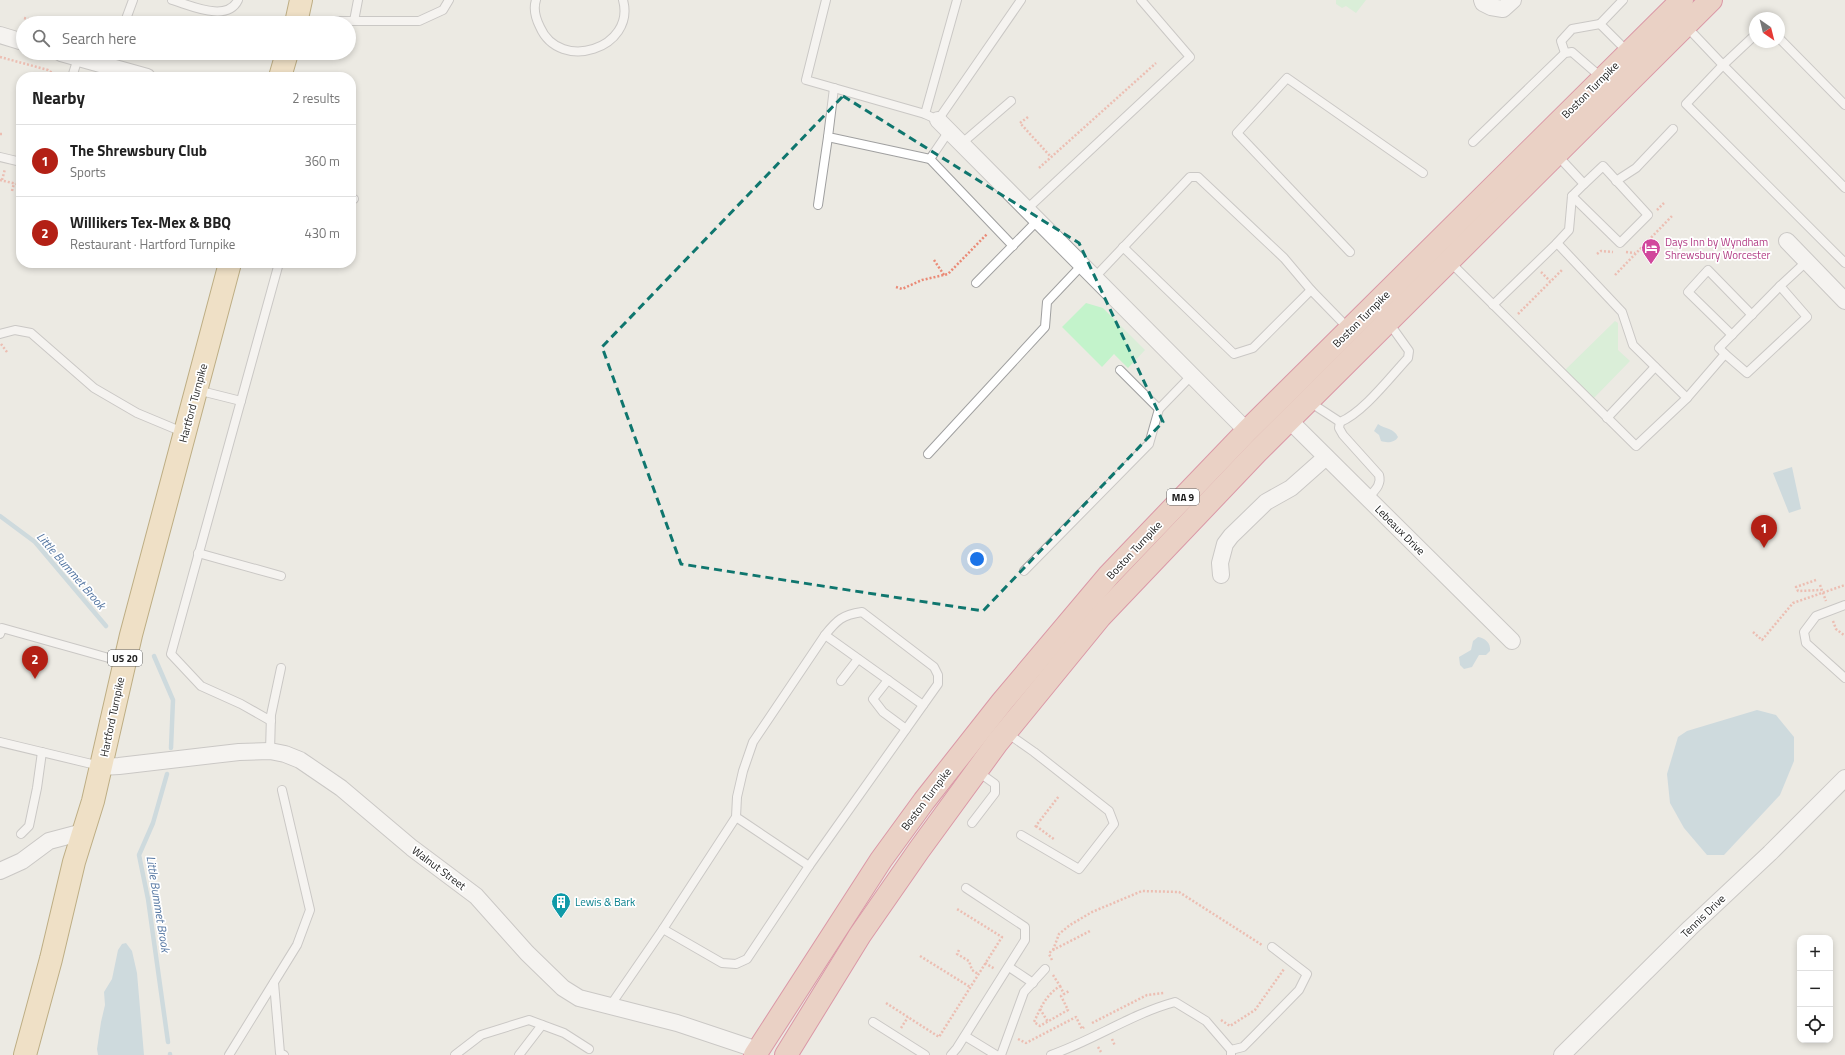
<!DOCTYPE html>
<meta charset="utf-8">
<style>
body{margin:0;font-family:"Titillium Web",sans-serif;background:#f2f2f2;color:#222}
.controls{position:absolute;right:12px;bottom:12px;display:grid;overflow:hidden;border-radius:8px;box-shadow:0 2px 6px #0003}
.controls button{width:36px;height:36px;display:grid;place-items:center;padding:0;border:0;border-bottom:1px solid #e0e0e0;background:#fff;color:#222;font:20px sans-serif}
.compass{position:absolute;left:1749px;top:12px;width:36px;height:36px;border-radius:50%;background:#fff;box-shadow:0 2px 6px #0003;rotate:145deg}
.you{position:absolute;left:977px;top:559px;width:14px;height:14px;margin:-10px;border:3px solid #fff;border-radius:50%;background:#1a73e8;box-shadow:0 0 0 6px #1a73e833}
.badge{display:grid;place-items:center;width:26px;height:26px;border-radius:50%;background:#b32015;color:#fff;font-size:13px;font-weight:700}
.pin{position:absolute;translate:-50% -33px;filter:drop-shadow(0 1px 2px #0008)}
.pin::after{content:'';position:absolute;top:21px;width:14px;height:12px;background:inherit;clip-path:polygon(0 0,100% 0,50% 100%)}
.list{margin:0;padding:0;list-style:none}
h2{display:flex;justify-content:space-between;align-items:center;height:52px;margin:0;padding:0 16px;font-size:17px}
h2 small{font-size:13px;font-weight:400;color:#767676}
.list li{display:grid;grid-template-columns:26px 1fr auto;gap:12px;align-items:center;box-sizing:border-box;height:72px;padding:0 16px;border-top:1px solid #e0e0e0}
.list b{display:block;font-size:15px;white-space:nowrap}
.list p{margin:0;font-size:13px;white-space:nowrap;color:#767676}
.list em{font-size:13px;font-style:normal;color:#767676}
.icon{flex:none;width:22px;height:22px;fill:none;stroke:currentColor;stroke-width:2;stroke-linecap:round;stroke-linejoin:round}
.map{position:relative;flex:none;width:1845px;height:1055px;overflow:hidden}
.search{position:absolute;background:#fff;box-shadow:0 2px 6px #0003;left:16px;top:16px;width:340px;height:44px;display:flex;align-items:center;gap:10px;box-sizing:border-box;padding:0 14px;border-radius:22px;color:#767676;font-size:15px}
.panel{position:absolute;background:#fff;box-shadow:0 2px 6px #0003;left:16px;top:72px;width:340px;height:196px;border-radius:16px}
.map>svg:first-child{display:block}
.park{fill:#c3f3cb}
.water{fill:#a8c8d6}
.lines{fill:none;stroke-linecap:round;stroke-linejoin:round}
.stream{stroke:#a8c8d6;stroke-width:4.5}
.service-casing{stroke:#a0a0a0;stroke-width:10}
.minor-casing{stroke:#a0a0a0;stroke-width:18}
.primary-casing{stroke:#846610;stroke-width:24}
.trunk-casing{stroke:#c4365d;stroke-width:24}
.path{stroke:#ea8a76;stroke-width:2.5;stroke-dasharray:2 2;stroke-linecap:butt}
.service{stroke:#fff;stroke-width:8}
.minor{stroke:#fff;stroke-width:16}
.primary{stroke:#f1d5a3;stroke-width:22}
.trunk{stroke:#e6b49f;stroke-width:22}
.marked{fill:none;stroke:#0f766e;stroke-width:3;stroke-dasharray:8 5;stroke-linejoin:round}
.labels{text-anchor:middle;stroke-width:3.5;stroke-linejoin:round;paint-order:stroke}
.shield{fill:#fff;stroke:#606060;stroke-width:1}
.shield-label{font-size:10px;font-weight:bold;fill:#1c1c1c}
.street-label{font-size:11px;fill:#1c1c1c;stroke:#fff}
.hotel-label{font-size:11px;fill:#b23c85;stroke:#fff;text-anchor:start}
.culture-label{font-size:11px;fill:#0d838f;stroke:#fff;text-anchor:start}
.water-label{font-size:12px;font-style:italic;fill:#5375a1;stroke:#fff}
</style>
<div class="map">
<svg width="1845" height="1055" viewBox="0 0 1845 1055">
<rect width="100%" height="100%" fill="#eceae3"/>
<g class="park">
<polygon points="1336,0 1366,0 1356,13 1346,6 1342,8 1336,4"/>
<polygon points="1086,303 1103,308 1145,350 1128,368 1114,354 1102,367 1062,327"/>
<polygon points="1615,321 1618,323 1618,350 1630,361 1593,399 1564,371"/>
</g>
<g class="water">
<path d="M1378,424C1385,429 1394,428 1398,437C1395,443 1386,443 1381,441L1379,435L1374,431Z"/>
<polygon points="1792,467 1801,509 1789,513 1773,473"/>
<path d="M1478,637C1485,638 1491,643 1490,651L1486,655H1479L1472,667L1464,669L1460,665L1459,657L1471,650L1473,641Z"/>
<polygon points="1757,710 1776,715 1794,737 1794,761 1780,795 1724,855 1707,855 1684,828 1670,803 1667,774 1678,737 1687,731"/>
<polygon points="126,943 132,951 137,973 144,1055 98,1055 97,1049 101,1022 105,1005 104,992 112,979 118,950 122,944"/>
</g>
<g class="lines">
<g class="stream">
<polyline points="0,516 35,542 106,626"/>
<polyline points="154,656 173,700 171,748"/>
<polyline points="167,774 153,823 139,855 148,899 168,1042"/>
<polyline points="170,1055 170,1054"/>
</g>
<g class="service-casing">
<g id="service">
<path d="M172,0C190,5 227,23 238,0"/>
<path d="M536,0C533,9 536,19 540,27C560,73 636,48 623,0"/>
<polyline points="826,0 806,80 925,114 938,120 1021,0"/>
<polyline points="1623,0 1600,24 1628,52"/>
<polyline points="126,19 133,0"/>
<polyline points="297,21 419,21 443,10 449,0"/>
<polyline points="354,21 358,0"/>
<polyline points="1686,26 1723,65 1755,35"/>
<polyline points="1779,38 1845,105"/>
<polyline points="1565,53 1561,41 1572,29 1600,24"/>
<polyline points="72,77 78,58"/>
<polyline points="834,88 828,137 930,159"/>
<polyline points="925,114 957,0"/>
<polyline points="949,131 930,159 1013,246"/>
<polyline points="1473,142 1565,53 1572,52 1602,78"/>
<polyline points="961,144 1011,101"/>
<polyline points="0,157 21,162"/>
<polyline points="1616,181 1636,168 1673,129"/>
<polyline points="1845,188 1723,65 1686,104 1845,263"/>
<polyline points="1572,196 1620,243 1648,215 1603,166 1584,184"/>
<polyline points="351,198 354,199"/>
<polyline points="818,205 828,137"/>
<polyline points="1027,209 1190,57 1141,0"/>
<polyline points="1123,247 1234,354 1253,348 1311,290"/>
<polyline points="1350,252 1237,133 1287,78 1423,173"/>
<polyline points="1449,261 1636,446 1687,398 1633,345 1622,312 1557,243 1569,230 1572,196 1584,184 1557,155"/>
<polyline points="1095,277 1190,177 1198,177 1284,258 1311,290 1349,329"/>
<polyline points="976,283 1038,220"/>
<polyline points="1493,305 1557,243"/>
<polyline points="0,334 15,330 31,333 94,388 137,413 185,433"/>
<polyline points="1732,335 1688,292 1708,270 1752,315"/>
<polyline points="1725,354 1719,348 1780,286"/>
<polyline points="1120,370 1159,409"/>
<polyline points="197,390 241,401"/>
<polyline points="1687,398 1725,354 1747,373 1807,317 1780,286 1806,262"/>
<path d="M1308,401L1340,422C1363,413 1391,376 1408,358L1409,351L1389,323"/>
<polyline points="1607,418 1655,367"/>
<path d="M1340,422L1339,428L1343,435L1379,475C1382,485 1374,491 1368,498"/>
<polyline points="928,454 1045,327 1047,302 1082,265"/>
<polyline points="198,553 281,576"/>
<polyline points="1024,571 1149,444 1159,409 1192,375"/>
<polyline points="1845,605 1816,616 1804,632 1806,643 1845,678"/>
<polyline points="0,634 2,628 123,662"/>
<polyline points="825,635 923,705"/>
<polyline points="888,680 873,699 883,712 906,729"/>
<polyline points="841,681 858,659"/>
<polyline points="271,721 241,704 201,686 171,654 279,263"/>
<polyline points="1007,733 1034,752 1109,811 1114,824 1079,869 1021,835"/>
<polyline points="0,742 100,766"/>
<polyline points="270,751 271,715 281,668"/>
<polyline points="972,823 995,793 995,784 977,771"/>
<polyline points="21,834 29,826 37,788 42,752"/>
<polyline points="663,929 722,963 736,964 747,959 809,866"/>
<polyline points="1009,967 1033,983"/>
<polyline points="274,983 280,1053 284,1055"/>
<path d="M610,1006L663,929L736,817L809,866L938,684V675L934,667L862,612C842,615 837,620 825,635L753,742L743,771L737,797L736,817"/>
<polyline points="873,1022 925,1055"/>
<polyline points="965,1036 996,1055"/>
<polyline points="1231,1050 1243,1047 1254,1036 1299,990 1307,974 1272,947"/>
<polyline points="229,1055 297,945 310,910 282,790"/>
<polyline points="455,1055 481,1035 529,1020 564,1033 589,1049"/>
<polyline points="519,1055 542,1025"/>
<polyline points="951,1055 957,1048 1025,940 1025,927 966,888"/>
<polyline points="1001,1055 1024,992 1045,969"/>
<path d="M1051,1055C1094,1040 1131,1014 1175,1002L1206,1021L1231,1050V1055"/>
</g>
</g>
<g class="minor-casing">
<g id="minor">
<polyline points="1482,0 1483,3 1491,7 1503,9 1513,0"/>
<polyline points="0,35 23,42"/>
<polyline points="61,53 147,77"/>
<polyline points="938,120 1247,431"/>
<polyline points="1787,241 1845,301"/>
<polyline points="1289,420 1512,641"/>
<polyline points="1221,575 1220,563 1225,544 1231,536 1266,502 1291,488 1326,457"/>
<polyline points="101,767 119,766 239,752 270,751 285,754 300,760 341,788 412,848 476,896 527,953 563,988 579,998 677,1023 758,1050"/>
<polyline points="0,871 22,861 49,841 83,832"/>
<polyline points="1562,1055 1690,928 1770,853 1845,778"/>
</g>
</g>
<g class="primary-casing">
<g id="primary">
<polyline points="296,23 301,0"/>
<polyline points="280,77 287,53"/>
<polyline points="25,1055 51,959 74,862 93,801 131,635 230,263"/>
</g>
</g>
<g class="trunk-casing">
<g id="trunk">
<polyline points="755,1055 881,860 924,801 1002,702 1109,575 1247,431 1682,0"/>
<polyline points="786,1055 860,935 919,850 997,743 1100,617 1257,452 1711,0"/>
</g>
</g>
<g class="path">
<polyline points="24,18 42,23"/>
<polyline points="0,57 48,70 58,77"/>
<polyline points="1028,117 1020,123 1051,157"/>
<polyline points="0,134 2,134"/>
<polyline points="1039,168 1156,63"/>
<polyline points="0,180 21,185"/>
<polyline points="2,180 5,169"/>
<polyline points="12,191 14,183"/>
<polyline points="1657,210 1664,203"/>
<polyline points="1626,252 1635,253"/>
<polyline points="1597,254 1601,251 1613,252"/>
<polyline points="934,260 944,275"/>
<polyline points="1541,272 1550,281"/>
<polyline points="1615,275 1672,216"/>
<polyline points="896,287 902,289 922,280 948,274 987,234"/>
<polyline points="1518,314 1563,269"/>
<polyline points="1,344 7,352"/>
<polyline points="1816,580 1796,587 1798,591 1821,590"/>
<polyline points="1820,585 1826,601"/>
<polyline points="1833,621 1836,629 1845,636"/>
<polyline points="1753,632 1762,640 1793,603 1845,585"/>
<polyline points="1036,826 1055,840"/>
<polyline points="1035,827 1059,796"/>
<polyline points="959,950 957,954 969,961 972,970 978,974"/>
<polyline points="1053,950 1059,934 1070,925 1092,912 1142,891 1179,892 1262,945"/>
<polyline points="920,956 970,987"/>
<polyline points="1052,960 1049,954 1051,951 1090,931"/>
<polyline points="985,963 995,969"/>
<path d="M1053,975L1060,986C1046,995 1041,1007 1034,1022L1040,1026L1068,1010L1061,996L1069,991"/>
<polyline points="1060,986 1064,994"/>
<polyline points="886,1003 939,1037 1002,937 957,909"/>
<polyline points="1040,1009 1048,1022"/>
<polyline points="1221,1020 1230,1026 1255,1010 1284,969"/>
<polyline points="1092,1023 1147,995 1164,993"/>
<polyline points="901,1028 908,1017"/>
<polyline points="1018,1039 1026,1043 1076,1017 1082,1029 1084,1027"/>
<polyline points="1112,1039 1115,1046"/>
<polyline points="1098,1047 1101,1052"/>
</g>
<use href="#service" class="service"/>
<use href="#minor" class="minor"/>
<use href="#primary" class="primary"/>
<use href="#trunk" class="trunk"/>
</g>
<path d="M0 0H1845V1055H0ZM843,96L1079,243L1163,422L983,611L681,564L602,347Z" fill="#eceae3" fill-opacity=".55" fill-rule="evenodd"/>
<path class="marked" d="M843,96L1079,243L1163,422L983,611L681,564L602,347Z"/>
<defs>
<g id="hotel-pin" transform="scale(1)"><path d="M0 17L-7.5 6A9.5 9.5 0 1 1 7.5 6Z" fill="#d1479c" stroke="#fff"/><path d="M-6-4.5h1.5V1H6V5H4.5V3h-9V5H-6ZM-4 0a1.8 1.8 0 1 1 3.6 0ZM.5 0V-2.5h3Q6-2.5 6 0Z" fill="#fff"/></g>
<g id="building-pin" transform="scale(1)"><path d="M0 17L-7.5 6A9.5 9.5 0 1 1 7.5 6Z" fill="#0f9aa8" stroke="#fff"/><path d="M-4-6H4V6H1V3H-1V6H-4ZM-2.5-4.3h1.7v1.8h-1.7ZM.8-4.3h1.7v1.8H.8ZM-2.5-1h1.7V.8h-1.7ZM.8-1h1.7V.8H.8Z" fill="#fff"/></g>
</defs>
<g fill-rule="evenodd">
<use href="#hotel-pin" x="1651" y="248"/>
<use href="#building-pin" x="561" y="902"/>
</g>
<g class="labels">
<g class="shield">
<rect x="1167" y="489" width="32" height="16" rx="3"/>
<rect x="108" y="650" width="34" height="16" rx="3"/>
</g>
<g class="shield-label">
<text x="1183" y="501">MA 9</text>
<text x="125" y="662">US 20</text>
</g>
<g class="street-label">
<text transform="translate(1590 90) rotate(-45)" y="4">Boston Turnpike</text>
<text transform="translate(1361 319) rotate(-45)" y="4">Boston Turnpike</text>
<text transform="translate(193 403) rotate(-75)" y="4">Hartford Turnpike</text>
<text transform="translate(1400 530) rotate(45)" y="4">Lebeaux Drive</text>
<text transform="translate(1134 550) rotate(-47)" y="4">Boston Turnpike</text>
<text transform="translate(112 717) rotate(-78)" y="4">Hartford Turnpike</text>
<text transform="translate(926 799) rotate(-53)" y="4">Boston Turnpike</text>
<text transform="translate(439 868) rotate(37)" y="4">Walnut Street</text>
<text transform="translate(1703 916) rotate(-44)" y="4">Tennis Drive</text>
</g>
<g class="hotel-label">
<text x="1665" y="246">Days Inn by Wyndham<tspan x="1665" dy="13">Shrewsbury Worcester</tspan></text>
</g>
<g class="culture-label">
<text x="575" y="906">Lewis &amp; Bark</text>
</g>
<g class="water-label">
<text transform="translate(71 571) rotate(49)" y="4">Little Bummet Brook</text>
<text transform="translate(158 904) rotate(81)" y="4">Little Bummet Brook</text>
</g>
</g>
</svg>
<div class="controls">
<button>+</button>
<button>−</button>
<button><svg class="icon" aria-label="locate" viewBox="0 0 24 24"><circle cx="12" cy="12" r="6"/><path d="M12 2v4M12 18v4M2 12h4M18 12h4"/></svg></button>
</div>
<svg class="compass" viewBox="-18 -18 36 36"><path d="M0-13l5 13h-10z" fill="#e53935"/><path d="M0 13l5-13h-10z" fill="#767676"/></svg>
<div class="you"></div>
<div class="pin badge" style="left:1764px;top:548px">1</div>
<div class="pin badge" style="left:35px;top:679px">2</div>
<div class="search"><svg class="icon" aria-label="search" viewBox="0 0 24 24"><circle cx="10" cy="10" r="6"/><path d="M15 15l6 6"/></svg>Search here</div>
<section class="panel">
<h2>Nearby<small>2 results</small></h2>
<ul class="list">
<li><span class="badge">1</span><div><b>The Shrewsbury Club</b><p>Sports</p></div><em>360 m</em></li>
<li><span class="badge">2</span><div><b>Willikers Tex-Mex &amp; BBQ</b><p>Restaurant · Hartford Turnpike</p></div><em>430 m</em></li>
</ul>
</section>
</div>
